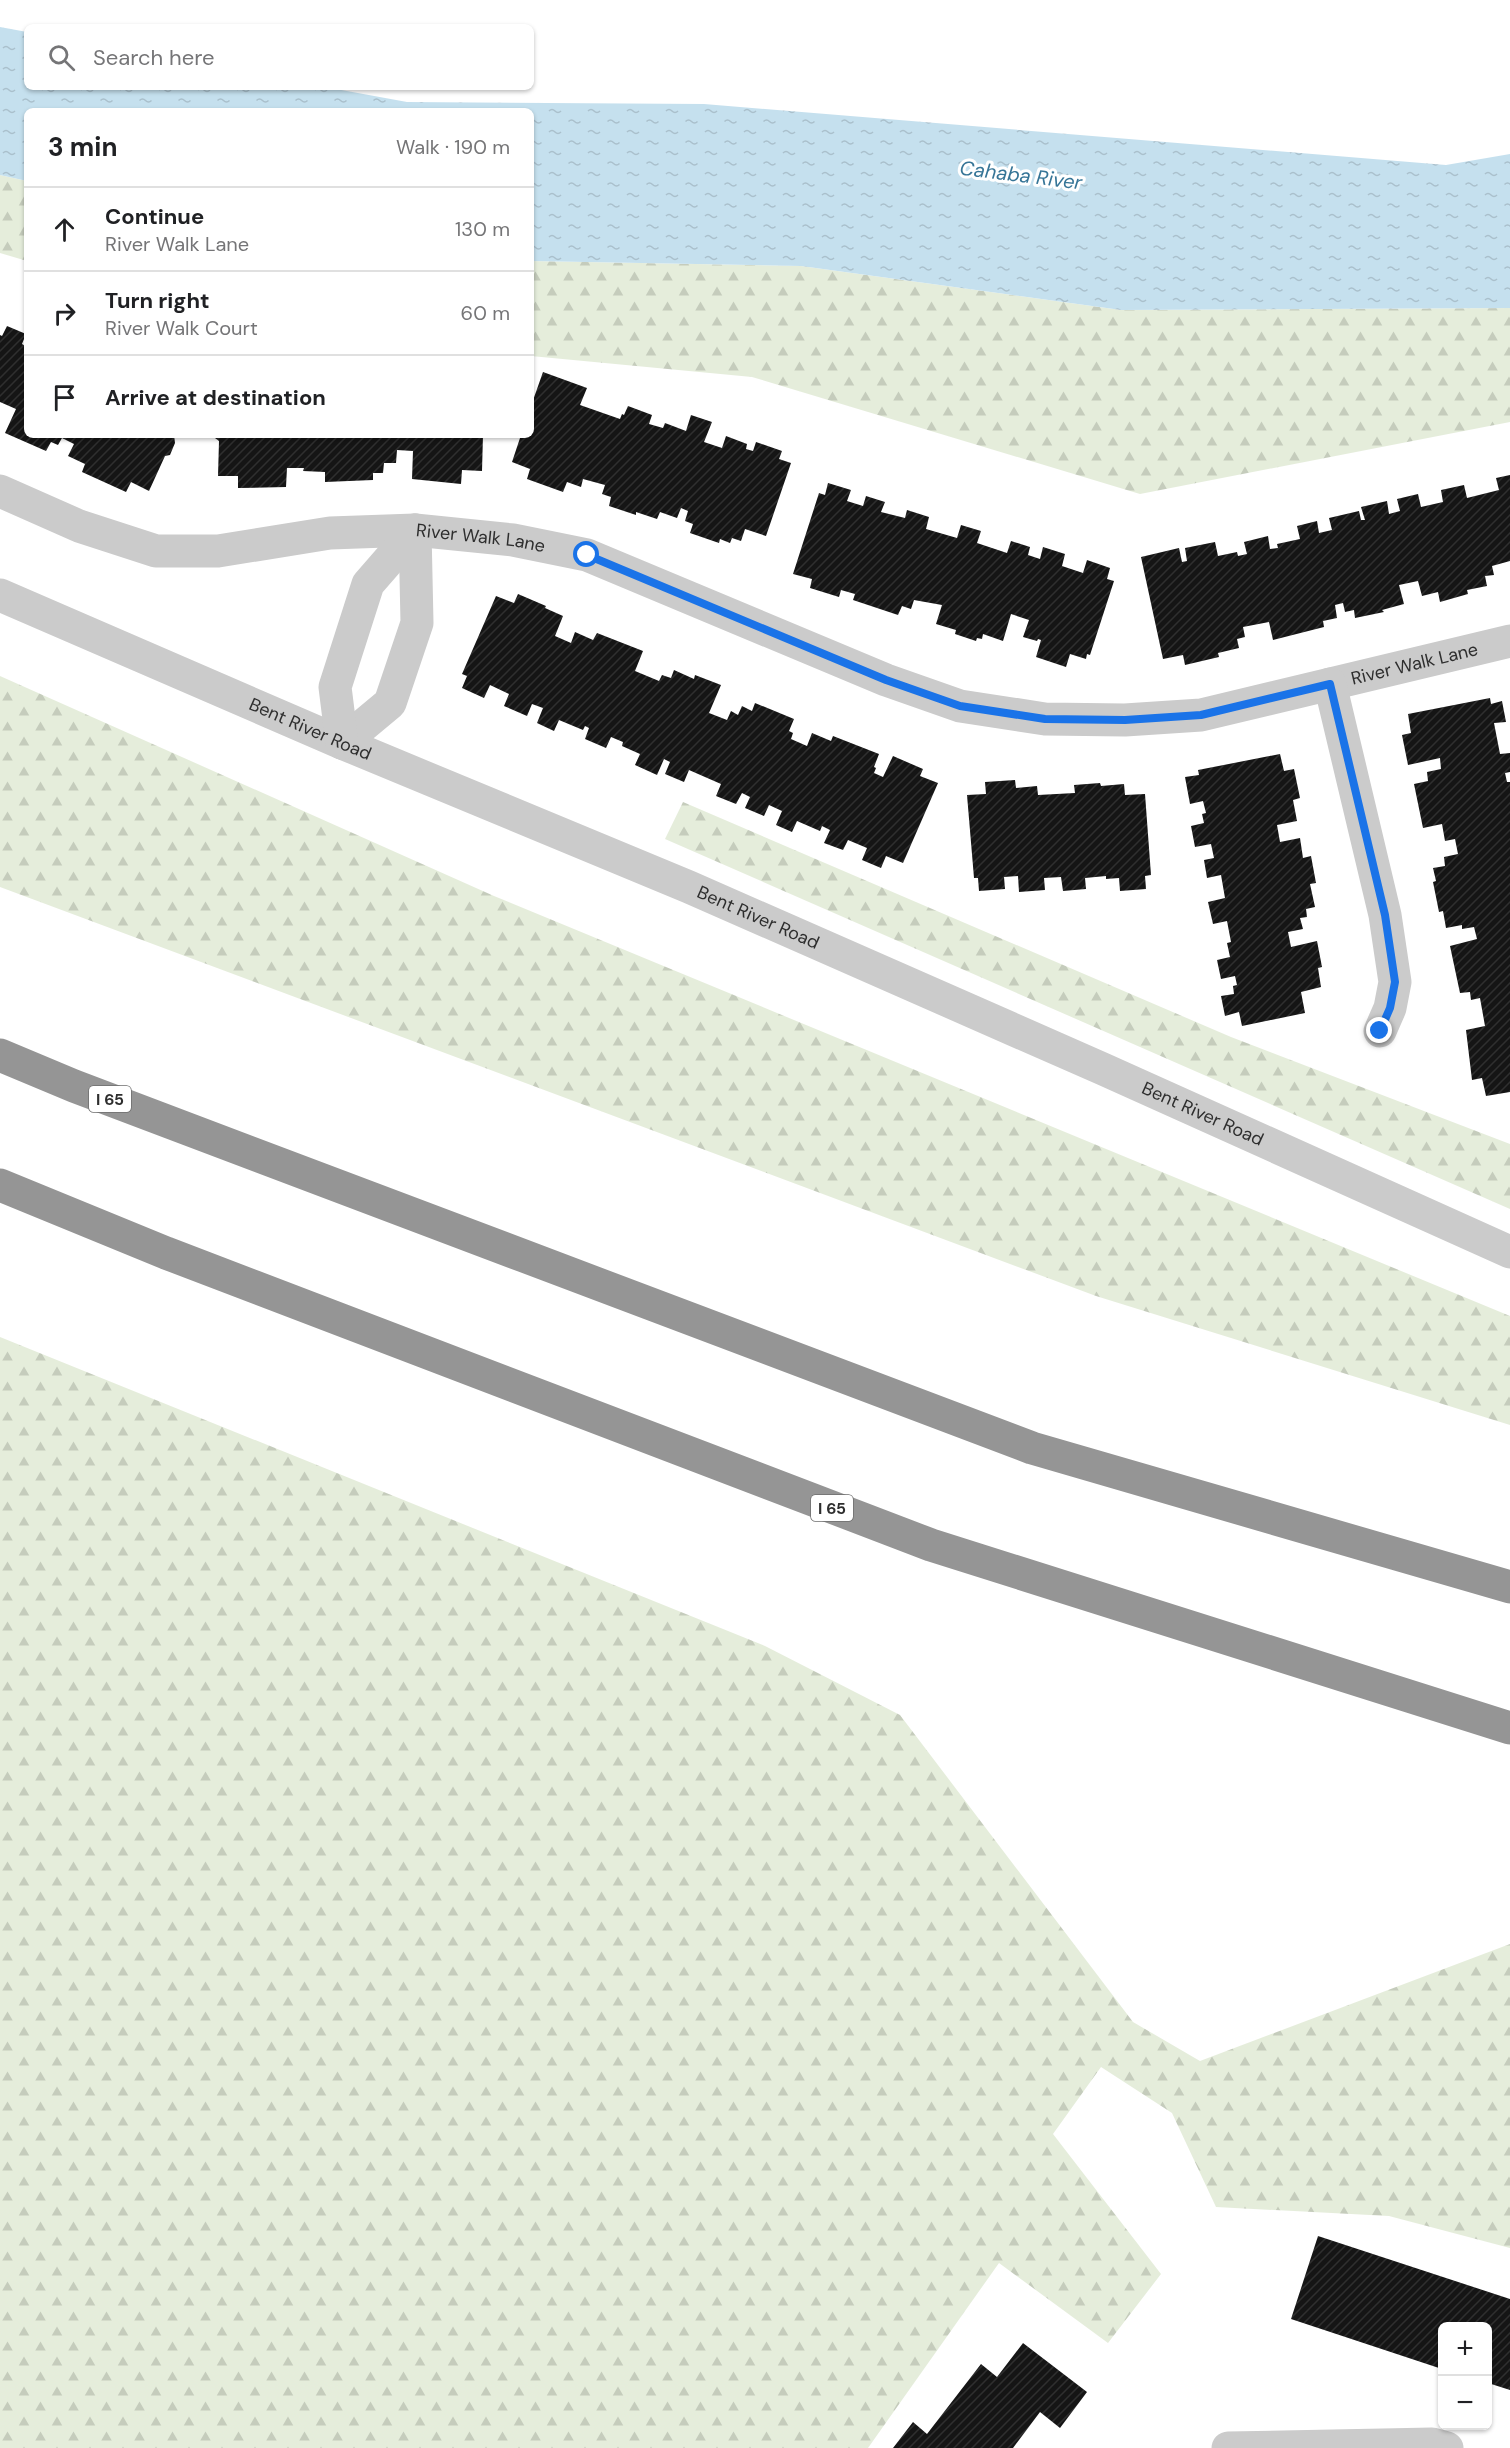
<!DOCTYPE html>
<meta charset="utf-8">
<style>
body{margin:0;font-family:"DM Sans",sans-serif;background:#f6f6f6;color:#202124}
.controls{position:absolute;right:18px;bottom:18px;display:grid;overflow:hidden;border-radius:9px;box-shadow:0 2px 4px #0004}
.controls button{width:54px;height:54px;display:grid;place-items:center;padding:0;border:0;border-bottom:2px solid #e0e0e0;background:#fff;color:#202124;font:30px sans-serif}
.stop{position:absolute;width:18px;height:18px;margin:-14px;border:4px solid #1a73e8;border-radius:50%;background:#fff}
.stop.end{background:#1a73e8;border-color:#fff;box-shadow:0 2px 6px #0008}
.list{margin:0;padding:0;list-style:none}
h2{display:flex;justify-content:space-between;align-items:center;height:78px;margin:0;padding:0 24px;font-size:26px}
h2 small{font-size:20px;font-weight:400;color:#757577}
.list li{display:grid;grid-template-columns:39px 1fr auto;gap:18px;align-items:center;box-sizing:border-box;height:84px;padding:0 24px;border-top:2px solid #e0e0e0}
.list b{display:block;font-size:22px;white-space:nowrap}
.list p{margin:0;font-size:20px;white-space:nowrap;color:#757577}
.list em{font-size:20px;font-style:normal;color:#757577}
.icon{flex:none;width:33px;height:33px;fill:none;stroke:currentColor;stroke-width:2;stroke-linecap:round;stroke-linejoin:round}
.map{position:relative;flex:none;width:1510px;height:2448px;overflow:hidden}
.search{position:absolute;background:#fff;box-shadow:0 2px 4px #0004;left:24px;top:24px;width:510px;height:66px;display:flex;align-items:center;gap:15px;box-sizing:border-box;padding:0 21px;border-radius:9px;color:#757577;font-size:22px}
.panel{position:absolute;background:#fff;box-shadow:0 2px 4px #0004;left:24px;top:108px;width:510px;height:330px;border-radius:9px}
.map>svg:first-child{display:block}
.forest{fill:url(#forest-firs)}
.water{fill:url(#water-ripples)}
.building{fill:url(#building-hatch)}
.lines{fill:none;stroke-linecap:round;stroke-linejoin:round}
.street{stroke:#cbcbcb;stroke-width:33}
.highway{stroke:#959595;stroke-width:33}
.route{stroke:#1a73e8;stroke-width:8}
.labels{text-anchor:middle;stroke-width:6;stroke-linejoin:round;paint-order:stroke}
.shield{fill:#fff;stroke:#6d6d6d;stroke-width:1.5}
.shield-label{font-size:16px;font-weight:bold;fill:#2e2e2e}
.street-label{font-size:18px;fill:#2e2e2e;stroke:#fff}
.water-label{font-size:20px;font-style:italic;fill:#367597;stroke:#fff}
</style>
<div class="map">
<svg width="1510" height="2448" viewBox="0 0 1510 2448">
<defs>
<pattern id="forest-firs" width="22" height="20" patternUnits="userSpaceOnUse" patternTransform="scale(1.5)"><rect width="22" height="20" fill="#e5eddb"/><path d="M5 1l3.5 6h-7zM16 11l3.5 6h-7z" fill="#c5ccbc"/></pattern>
<pattern id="water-ripples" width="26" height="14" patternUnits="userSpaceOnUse" patternTransform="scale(1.5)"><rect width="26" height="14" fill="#c5e0ee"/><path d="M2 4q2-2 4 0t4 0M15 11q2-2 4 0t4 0" fill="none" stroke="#aac0cc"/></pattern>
<pattern id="building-hatch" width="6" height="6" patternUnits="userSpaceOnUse" patternTransform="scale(1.5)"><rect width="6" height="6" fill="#151515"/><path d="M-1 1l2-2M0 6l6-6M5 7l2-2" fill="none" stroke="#2f2f2f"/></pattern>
</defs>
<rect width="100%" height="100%" fill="#fff"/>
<g class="forest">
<polygon points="0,175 27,181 27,261 0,253"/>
<polygon points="531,261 801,266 1121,310 1510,308 1510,422 1140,494 752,377 531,356"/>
<polygon points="0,676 494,896 1510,1316 1510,1425 1096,1296 0,887"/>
<polygon points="683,802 1231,1037 1510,1144 1510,1209 665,839"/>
<polygon points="0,1337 765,1646 900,1715 1133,2022 1200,2061 1510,1944 1510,2248 1389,2216 1216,2207 1172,2113 1101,2067 1053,2134 1161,2274 1108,2343 999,2263 868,2448 0,2448"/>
</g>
<polygon class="water" points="0,27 27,32 27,87 325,87 407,102 704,104 1446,165 1510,154 1510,308 1121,310 801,266 531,261 531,111 27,111 27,181 0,175"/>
<g class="building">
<polygon points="7,326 26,334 22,344 27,347 27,435 174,435 175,443 170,455 165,456 149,491 131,482 126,492 82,472 85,464 68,456 74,444 62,438 58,445 51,442 46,451 5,433 16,409 0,402 0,335 2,336"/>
<polygon points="543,372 587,388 580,405 620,419 622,414 624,415 628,406 652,415 649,424 663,428 665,423 686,431 691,415 712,422 704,442 722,448 726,436 747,444 746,449 753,451 756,442 782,451 779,459 791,463 766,536 745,529 741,541 732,538 730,543 720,539 719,543 690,533 693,524 685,521 688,511 681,508 677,518 660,512 657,519 636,512 636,515 609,506 611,497 602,494 605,485 583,479 581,487 567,482 563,492 527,479 530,469 512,462 521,435 531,435 531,406"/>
<polygon points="211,435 483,435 482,471 462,470 461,484 412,479 413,451 397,450 396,463 384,463 383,473 373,473 373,480 325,482 325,472 303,471 304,468 287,468 286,487 238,488 238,476 218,476 219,441"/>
<polygon points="1510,475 1510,561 1492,566 1494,575 1485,576 1487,586 1467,590 1468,594 1440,602 1438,592 1422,596 1418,581 1399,585 1404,604 1382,610 1384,612 1355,618 1354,610 1345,612 1343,603 1335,605 1337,618 1323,621 1324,627 1273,640 1269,622 1243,627 1245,637 1237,639 1239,648 1218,653 1219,657 1185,665 1183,655 1163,659 1141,557 1179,548 1182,562 1187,561 1185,548 1215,542 1218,556 1237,552 1238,556 1247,554 1244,542 1268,536 1270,549 1278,548 1277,544 1300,539 1297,526 1317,521 1319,533 1332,530 1329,518 1359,511 1361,520 1365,520 1361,507 1387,501 1389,514 1400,511 1397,499 1418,494 1421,507 1443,502 1441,490 1464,485 1467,498 1499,490 1496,478"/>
<polygon points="828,483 851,490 847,501 863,506 866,496 885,502 881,512 905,518 907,510 929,517 926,529 957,538 961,525 981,531 977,543 1007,553 1011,541 1030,547 1028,555 1040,559 1043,547 1065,554 1062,566 1083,573 1087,560 1110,568 1107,579 1114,581 1090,655 1087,654 1086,659 1070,654 1066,667 1036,657 1041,640 1038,639 1037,641 1023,637 1029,620 1011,614 1003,641 983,634 982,639 977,638 976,641 955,634 956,630 936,624 942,605 914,600 911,609 902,606 898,615 853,600 855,594 841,590 839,597 810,588 812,579 793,574 819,493 825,495"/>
<polygon points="518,594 546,606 545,608 563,616 555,636 571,643 575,632 593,640 597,633 643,651 635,671 659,681 662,675 671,678 674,670 694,679 695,675 721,685 709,713 727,720 731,711 738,715 742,706 752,711 755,703 794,719 789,731 793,733 791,739 807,746 812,733 831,741 833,736 879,754 874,767 876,768 874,773 883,777 893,756 923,769 920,776 938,783 903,863 886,856 881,868 862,860 867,848 848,840 843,850 824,843 830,830 822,826 820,831 797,821 792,832 776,825 782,811 769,805 764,816 745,808 750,797 742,793 736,804 716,796 721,784 689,770 684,782 665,774 670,762 664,759 657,775 635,765 640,754 622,746 623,742 611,737 606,748 585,739 589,728 585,726 583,730 559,720 554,731 537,723 543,708 532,704 527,716 504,706 509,694 490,685 484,698 462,688 467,676 462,674 496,596 514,603"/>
<polygon points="1490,698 1491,704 1502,701 1506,722 1494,723 1500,754 1510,753 1510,772 1505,773 1507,782 1510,782 1510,1092 1486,1096 1482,1078 1472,1080 1466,1030 1485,1026 1480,998 1471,1000 1470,992 1460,993 1450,946 1477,939 1474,927 1462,929 1462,925 1446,928 1443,911 1439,912 1433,882 1436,881 1433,868 1445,866 1444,857 1458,854 1455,839 1445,841 1442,824 1423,828 1414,784 1428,781 1427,772 1441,769 1440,758 1408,765 1402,735 1411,733 1408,714"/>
<polygon points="1280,754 1284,771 1294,769 1300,798 1293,800 1297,821 1277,825 1280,842 1300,838 1303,858 1311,856 1316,883 1310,884 1315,907 1306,909 1307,917 1300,918 1303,929 1288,932 1291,947 1317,941 1322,967 1318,968 1321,987 1301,992 1305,1013 1242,1026 1239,1012 1225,1016 1221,996 1234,994 1233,986 1237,985 1235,976 1221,979 1217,960 1230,957 1227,943 1231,942 1227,921 1213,924 1208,902 1225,898 1221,875 1207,878 1204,860 1214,858 1211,844 1195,847 1191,826 1204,823 1202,814 1206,813 1203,801 1190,804 1185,777 1199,775 1198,770"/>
<polygon points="1015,780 1016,788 1037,786 1038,795 1075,793 1074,785 1100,783 1101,786 1124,784 1125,795 1145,794 1151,875 1145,876 1146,889 1120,891 1119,878 1106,879 1106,876 1085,878 1086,889 1063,891 1061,877 1044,878 1045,890 1019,892 1018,876 1004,877 1005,889 979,891 978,878 974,878 967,795 986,794 985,782"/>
<polygon points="1318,2236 1510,2299 1510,2390 1488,2383 1488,2326 1442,2326 1442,2369 1291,2319"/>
<polygon points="1023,2343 1087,2392 1060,2428 1040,2412 1013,2448 893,2448 913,2422 927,2434 981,2364 997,2377"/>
</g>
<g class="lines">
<g class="street">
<path id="s1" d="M0,491L79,526L156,551H218L330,533L415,530L513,540L587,555L886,680L960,706L1045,719L1125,720L1201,715L1510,641"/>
<path id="s2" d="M0,595L342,743L689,887L1103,1069L1510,1252"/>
<polyline points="1330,684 1385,915 1395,982 1390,1008 1380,1031"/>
<polyline points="342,743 390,703 417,623 415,530"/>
<polyline points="342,743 335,687 368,584 415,530"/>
<polyline points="1228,2448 1432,2444 1447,2448"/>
</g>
<g class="highway">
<polyline points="0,1055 74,1086 1032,1448 1510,1587"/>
<polyline points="0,1185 166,1253 931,1545 1510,1728"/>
</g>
</g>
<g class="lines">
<polyline class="route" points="587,555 886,680 960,706 1045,719 1125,720 1201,715 1330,684 1385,915 1395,982 1390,1008 1380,1031"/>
</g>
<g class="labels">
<g class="shield">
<rect x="89" y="1086" width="42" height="26" rx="4.5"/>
<rect x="811" y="1495" width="42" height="26" rx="4.5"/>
</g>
<g class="shield-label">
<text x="110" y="1105">I 65</text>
<text x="832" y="1514">I 65</text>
</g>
<g class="street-label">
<text dy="6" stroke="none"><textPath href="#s1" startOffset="494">River Walk Lane</textPath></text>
<text dy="6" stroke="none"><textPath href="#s1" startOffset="1466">River Walk Lane</textPath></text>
<text dy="6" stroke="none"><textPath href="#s2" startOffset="338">Bent River Road</textPath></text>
<text dy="6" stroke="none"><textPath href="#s2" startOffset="824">Bent River Road</textPath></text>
<text dy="6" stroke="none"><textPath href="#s2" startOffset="1310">Bent River Road</textPath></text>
</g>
<g class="water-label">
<text transform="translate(1021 175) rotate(7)" y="7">Cahaba River</text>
</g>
</g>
</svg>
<div class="controls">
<button>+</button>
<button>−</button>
</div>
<div class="stop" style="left:587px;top:555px"></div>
<div class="stop end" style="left:1380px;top:1031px"></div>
<div class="search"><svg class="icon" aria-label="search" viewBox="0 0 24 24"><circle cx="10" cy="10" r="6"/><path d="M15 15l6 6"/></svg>Search here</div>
<section class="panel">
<h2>3 min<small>Walk · 190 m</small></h2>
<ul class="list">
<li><svg class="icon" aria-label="ahead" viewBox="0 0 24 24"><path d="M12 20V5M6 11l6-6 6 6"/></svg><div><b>Continue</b><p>River Walk Lane</p></div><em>130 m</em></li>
<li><svg class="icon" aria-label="right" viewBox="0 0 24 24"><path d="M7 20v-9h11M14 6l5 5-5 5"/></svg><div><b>Turn right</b><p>River Walk Court</p></div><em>60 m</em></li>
<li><svg class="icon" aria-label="arrive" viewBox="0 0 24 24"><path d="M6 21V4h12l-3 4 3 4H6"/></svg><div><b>Arrive at destination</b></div></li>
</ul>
</section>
</div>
